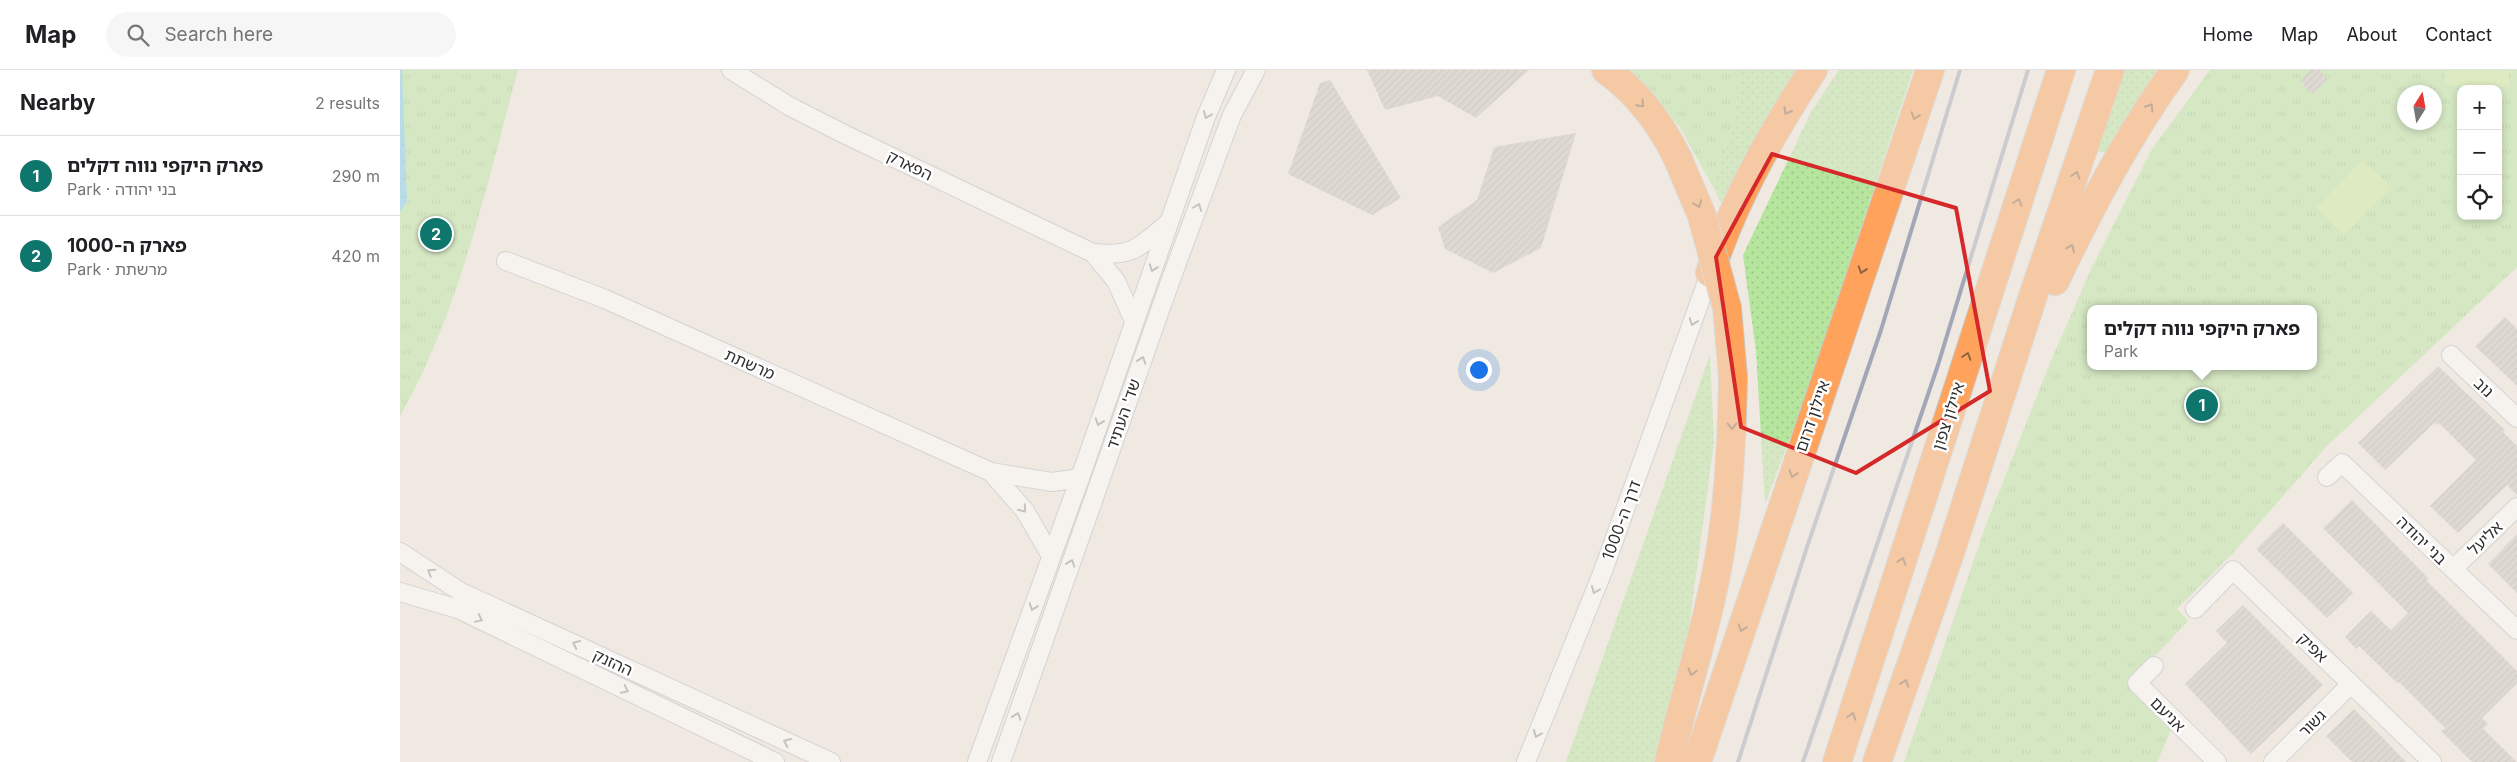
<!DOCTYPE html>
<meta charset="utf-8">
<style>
body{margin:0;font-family:Inter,"Noto Sans Hebrew",sans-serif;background:#f6f6f6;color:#202124}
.controls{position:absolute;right:15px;top:15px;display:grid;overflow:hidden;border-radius:10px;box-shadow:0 2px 8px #0003}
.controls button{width:45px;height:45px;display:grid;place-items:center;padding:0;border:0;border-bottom:1px solid #e0e0e0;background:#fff;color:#202124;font:25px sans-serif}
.compass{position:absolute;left:1997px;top:15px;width:45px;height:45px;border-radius:50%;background:#fff;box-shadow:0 2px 8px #0003;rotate:11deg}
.you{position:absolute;left:1078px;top:299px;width:18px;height:18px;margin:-12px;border:4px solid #fff;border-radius:50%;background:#1a73e8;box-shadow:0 0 0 8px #1a73e833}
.badge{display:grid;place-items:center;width:32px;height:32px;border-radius:50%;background:#0f766e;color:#fff;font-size:16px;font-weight:700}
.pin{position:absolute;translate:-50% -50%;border:2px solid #fff;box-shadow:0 1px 5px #0006}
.popup{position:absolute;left:1687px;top:235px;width:230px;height:65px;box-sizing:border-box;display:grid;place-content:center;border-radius:10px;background:#fff;filter:drop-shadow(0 1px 4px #0005);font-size:16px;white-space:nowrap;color:#757577}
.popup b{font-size:19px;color:#202124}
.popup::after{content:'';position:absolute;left:50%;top:100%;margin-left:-10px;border:10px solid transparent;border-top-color:#fff}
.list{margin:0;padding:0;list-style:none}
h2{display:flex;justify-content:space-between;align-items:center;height:65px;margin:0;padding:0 20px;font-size:21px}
h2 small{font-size:16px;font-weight:400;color:#757577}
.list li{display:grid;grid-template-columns:32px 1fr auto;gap:15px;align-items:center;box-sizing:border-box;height:80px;padding:0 20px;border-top:1px solid #e0e0e0}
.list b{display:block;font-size:19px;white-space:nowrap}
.list p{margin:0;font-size:16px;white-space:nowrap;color:#757577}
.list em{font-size:16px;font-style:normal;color:#757577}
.icon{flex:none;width:28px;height:28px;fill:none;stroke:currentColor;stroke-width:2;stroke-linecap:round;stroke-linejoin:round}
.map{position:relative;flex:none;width:2117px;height:692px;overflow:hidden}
header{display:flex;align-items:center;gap:30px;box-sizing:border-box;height:70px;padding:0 25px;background:#fff;border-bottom:1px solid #e0e0e0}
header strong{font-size:24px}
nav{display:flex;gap:28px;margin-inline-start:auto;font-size:18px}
.search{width:350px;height:45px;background:#f6f6f6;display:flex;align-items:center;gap:12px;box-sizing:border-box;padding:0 18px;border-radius:28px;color:#757577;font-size:19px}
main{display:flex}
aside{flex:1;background:#fff}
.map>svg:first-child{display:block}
.grass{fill:url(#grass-dots)}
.park{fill:url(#park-tufts);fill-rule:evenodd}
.pitch{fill:#c9ec9a}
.water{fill:url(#water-ripples)}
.building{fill:url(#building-hatch)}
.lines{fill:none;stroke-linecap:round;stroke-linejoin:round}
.minor-casing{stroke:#b4b7c1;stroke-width:20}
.motorway-casing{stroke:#c9c9c9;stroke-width:30}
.minor{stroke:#fff;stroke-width:18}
.motorway{stroke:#ffa35c;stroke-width:28}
.rail{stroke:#a3a6b8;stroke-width:4}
.motorway-bridge-casing{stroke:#c9c9c9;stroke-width:30;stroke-linecap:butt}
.motorway-bridge{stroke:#ffa35c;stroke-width:28}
.oneway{stroke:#8c6343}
.oneway2{stroke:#969696}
.marked{fill:none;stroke:#d62828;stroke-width:4;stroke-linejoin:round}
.labels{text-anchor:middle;stroke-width:5;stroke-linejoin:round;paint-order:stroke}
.street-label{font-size:16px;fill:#2e2e2e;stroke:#fff}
</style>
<header>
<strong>Map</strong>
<div class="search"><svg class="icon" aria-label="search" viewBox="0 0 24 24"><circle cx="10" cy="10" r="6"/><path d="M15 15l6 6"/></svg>Search here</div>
<nav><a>Home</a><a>Map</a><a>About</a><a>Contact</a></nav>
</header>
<main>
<aside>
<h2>Nearby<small>2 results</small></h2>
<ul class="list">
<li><span class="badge">1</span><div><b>פארק היקפי נווה דקלים</b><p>Park · בני יהודה</p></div><em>290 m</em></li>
<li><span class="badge">2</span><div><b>פארק ה-1000</b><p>Park · מרשתת</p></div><em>420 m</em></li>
</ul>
</aside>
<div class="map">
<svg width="2117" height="692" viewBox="0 0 2117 692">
<defs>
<pattern id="grass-dots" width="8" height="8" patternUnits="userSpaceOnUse" patternTransform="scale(1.25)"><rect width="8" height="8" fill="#b6e59e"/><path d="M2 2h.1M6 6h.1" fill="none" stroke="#9dc588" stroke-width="1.8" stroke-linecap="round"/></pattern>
<pattern id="park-tufts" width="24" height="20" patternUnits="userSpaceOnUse" patternTransform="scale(1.25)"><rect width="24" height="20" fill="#b6e59e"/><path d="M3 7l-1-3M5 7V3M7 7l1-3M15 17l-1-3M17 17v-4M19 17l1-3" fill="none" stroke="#9dc588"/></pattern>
<pattern id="water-ripples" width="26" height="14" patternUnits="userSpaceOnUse" patternTransform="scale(1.25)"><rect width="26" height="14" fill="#75cff0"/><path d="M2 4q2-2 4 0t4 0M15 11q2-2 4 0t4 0" fill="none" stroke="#66b2ce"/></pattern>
<pattern id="building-hatch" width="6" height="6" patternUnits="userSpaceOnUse" patternTransform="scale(1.25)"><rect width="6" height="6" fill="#cbc7bf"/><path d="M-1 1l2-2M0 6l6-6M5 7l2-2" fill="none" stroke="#afaba4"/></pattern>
</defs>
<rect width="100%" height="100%" fill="#efe9e1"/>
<g class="grass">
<polygon points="1341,0 1402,0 1324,139 1313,117 1333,57"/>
<polygon points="1439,0 1513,0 1402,336 1365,434 1356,281 1343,185 1411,42"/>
<polygon points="1722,0 1765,0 1708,82 1696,82"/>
<polygon points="1310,285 1314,372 1282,609 1256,692 1166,692"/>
</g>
<g class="park">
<path d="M0,0H118C87,113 59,244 0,346Z"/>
<polygon points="1230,0 1341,0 1333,57 1313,117 1279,56"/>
<path d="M1810,0H2117V197L1926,377L1833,483L1777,539L1788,551L1728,615L1771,660L1757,692H1504L1587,452L1650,293L1692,197L1752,79ZM2061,19H2098V146H2061ZM2004,22H2034V52H2004ZM1691,239H1913V296H1691Z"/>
</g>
<g class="pitch">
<polygon points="2045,0 2109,0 2109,17 2045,15"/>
<polygon points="1963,90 1991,117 1944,165 1916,138"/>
</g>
<polygon class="water" points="0,0 2,0 7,132 0,142"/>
<g class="building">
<polygon points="967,0 1129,0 1076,48 1038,26 985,40"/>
<polygon points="1910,0 1919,0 1928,9 1913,24 1900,11"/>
<polygon points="930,10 1001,128 972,145 888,104 920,13"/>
<polygon points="1176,63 1141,178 1093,203 1045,179 1038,157 1077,130 1094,77"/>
<polygon points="2105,247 2117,259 2117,316 2075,276"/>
<polygon points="2038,296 2105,360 2103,362 2117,376 2117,425 2107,415 2058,463 2030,436 2076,390 2039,353 2037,355 2034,353 1985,400 1958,373"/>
<polygon points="1952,430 2028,508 2026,510 2117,601 2117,613 2082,648 2088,654 2083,659 2117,692 2072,692 2041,661 2045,658 1999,612 1997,613 1959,576 1956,579 1945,567 1971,541 1991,560 2008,543 1923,458"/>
<polygon points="1883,453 1953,523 1927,548 1856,479"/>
<polygon points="2117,464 2117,523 2088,494"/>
<polygon points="1843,535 1923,615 1851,684 1785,614 1827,573 1816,561"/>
<polygon points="1954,639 1982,667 2006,692 1952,692 1926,666"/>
</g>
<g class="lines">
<g class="minor-casing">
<g id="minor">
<polyline points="331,0 389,36 444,64 693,183 716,211 734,251"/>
<path d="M693,183C733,187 738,178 767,154"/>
<polyline points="106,191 205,229 591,402 652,412 680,408"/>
<polyline points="2051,285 2117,348"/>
<polyline points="591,402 625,441 651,486"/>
<polyline points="1927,407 1942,393 2117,560"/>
<polyline points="0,482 61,522 431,692"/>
<polyline points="2053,499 2117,437"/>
<polyline points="0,522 58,539 375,692"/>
<polyline points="1795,539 1833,500 2032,692"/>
<polyline points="1754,596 1737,613 1817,692"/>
<polyline points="577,692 680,408 806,47 826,0"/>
<polyline points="601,692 770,212 832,45 856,0"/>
<polyline points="1126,692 1203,501 1309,206"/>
<polyline points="1873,692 1951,614"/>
</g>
</g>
<g class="motorway-casing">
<g id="motorway">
<path d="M1206,0C1237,22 1262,55 1278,89"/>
<path d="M1310,203C1334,130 1371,64 1413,0"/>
<path d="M1655,211C1690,138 1727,67 1775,0"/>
<path d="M1269,692C1286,618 1311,546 1322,470C1330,416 1332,362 1333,307"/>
<polyline points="1297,692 1530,0"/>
<polyline points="1437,692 1661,0"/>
<polyline points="1477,692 1550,483 1631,232 1710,0"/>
</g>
</g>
<use href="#minor" class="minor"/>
<use href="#motorway" class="motorway"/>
<g class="rail">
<polyline points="1338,692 1407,477 1481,260 1560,0"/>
<polyline points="1403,692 1538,295 1628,0"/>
</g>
<g class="motorway-bridge-casing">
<polyline id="motorway-bridge" points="1278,89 1302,146 1327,238 1333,307"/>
</g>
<use href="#motorway-bridge" class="motorway-bridge"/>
</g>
<defs><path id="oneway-chevron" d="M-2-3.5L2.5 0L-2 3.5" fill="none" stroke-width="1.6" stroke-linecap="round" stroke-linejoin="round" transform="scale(1.25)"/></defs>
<g class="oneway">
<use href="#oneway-chevron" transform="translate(1241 34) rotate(47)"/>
<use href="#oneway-chevron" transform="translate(1750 37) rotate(-57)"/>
<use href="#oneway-chevron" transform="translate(1387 41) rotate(120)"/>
<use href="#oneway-chevron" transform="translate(1515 46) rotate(109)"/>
<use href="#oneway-chevron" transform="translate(1676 105) rotate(-72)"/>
<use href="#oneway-chevron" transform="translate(1618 132) rotate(-72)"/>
<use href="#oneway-chevron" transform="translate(1298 134) rotate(69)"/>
<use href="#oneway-chevron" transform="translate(1671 178) rotate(-64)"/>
<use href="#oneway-chevron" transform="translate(1462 200) rotate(109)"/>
<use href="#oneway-chevron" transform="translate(1567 286) rotate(-72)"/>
<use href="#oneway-chevron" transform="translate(1332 356) rotate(92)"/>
<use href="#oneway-chevron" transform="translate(1393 404) rotate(108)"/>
<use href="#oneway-chevron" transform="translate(1502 491) rotate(-72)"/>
<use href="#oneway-chevron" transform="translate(1342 558) rotate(109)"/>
<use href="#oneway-chevron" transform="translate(1292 602) rotate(106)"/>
<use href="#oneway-chevron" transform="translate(1505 613) rotate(-71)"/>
<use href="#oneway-chevron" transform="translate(1452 646) rotate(-72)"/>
</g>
<g class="oneway2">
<use href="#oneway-chevron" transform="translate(807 45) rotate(112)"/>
<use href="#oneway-chevron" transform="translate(798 137) rotate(-69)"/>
<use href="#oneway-chevron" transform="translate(753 198) rotate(109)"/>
<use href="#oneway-chevron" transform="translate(1293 252) rotate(110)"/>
<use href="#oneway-chevron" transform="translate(742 290) rotate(-71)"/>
<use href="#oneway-chevron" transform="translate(699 352) rotate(109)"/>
<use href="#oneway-chevron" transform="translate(623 439) rotate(52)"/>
<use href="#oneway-chevron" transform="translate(671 493) rotate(-71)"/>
<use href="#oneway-chevron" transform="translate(31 502) rotate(-147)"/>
<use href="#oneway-chevron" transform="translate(1195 520) rotate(112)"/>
<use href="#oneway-chevron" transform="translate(633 537) rotate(110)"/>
<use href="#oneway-chevron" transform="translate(79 549) rotate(26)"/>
<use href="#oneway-chevron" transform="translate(176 574) rotate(-155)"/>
<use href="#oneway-chevron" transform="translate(225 620) rotate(26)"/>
<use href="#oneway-chevron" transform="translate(617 646) rotate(-71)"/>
<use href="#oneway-chevron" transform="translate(1137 664) rotate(112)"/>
<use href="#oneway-chevron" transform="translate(387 672) rotate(-155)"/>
</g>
<path d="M0 0H2117V692H0ZM1372,84L1556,138L1590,321L1456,403L1341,357L1316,187Z" fill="#efe9e1" fill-opacity=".55" fill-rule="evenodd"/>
<path class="marked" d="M1372,84L1556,138L1590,321L1456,403L1341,357L1316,187Z"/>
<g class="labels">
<g class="street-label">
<text transform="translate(510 95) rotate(26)" y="6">הפארק</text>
<text transform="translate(350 294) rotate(24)" y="6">מרשתת</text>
<text transform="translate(2084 317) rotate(44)" y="6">נוב</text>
<text transform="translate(723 344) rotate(-71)" y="6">שד' העתיד</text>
<text transform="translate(1412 346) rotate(-71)" y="6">איילון דרום</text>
<text transform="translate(1548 346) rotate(-72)" y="6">איילון צפון</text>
<text transform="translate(1221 450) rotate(-70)" y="6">דרך ה-1000</text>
<text transform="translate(2085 468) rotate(-44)" y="6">אליעל</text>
<text transform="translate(2022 470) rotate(44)" y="6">בני יהודה</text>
<text transform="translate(1913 577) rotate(44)" y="6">אפיק</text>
<text transform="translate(213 592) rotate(25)" y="6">ההזנק</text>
<text transform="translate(1768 644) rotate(45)" y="6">אניעם</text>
<text transform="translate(1912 653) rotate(-45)" y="6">גשור</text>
</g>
</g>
</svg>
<div class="controls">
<button>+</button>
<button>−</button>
<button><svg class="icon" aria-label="locate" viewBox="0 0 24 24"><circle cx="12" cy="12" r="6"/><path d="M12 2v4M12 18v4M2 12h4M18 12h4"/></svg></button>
</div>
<svg class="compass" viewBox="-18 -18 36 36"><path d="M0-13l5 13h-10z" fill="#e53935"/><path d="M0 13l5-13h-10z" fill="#757577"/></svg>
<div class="you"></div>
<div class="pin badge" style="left:1802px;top:335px">1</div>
<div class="popup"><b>פארק היקפי נווה דקלים</b>Park</div>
<div class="pin badge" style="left:36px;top:164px">2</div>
</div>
</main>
